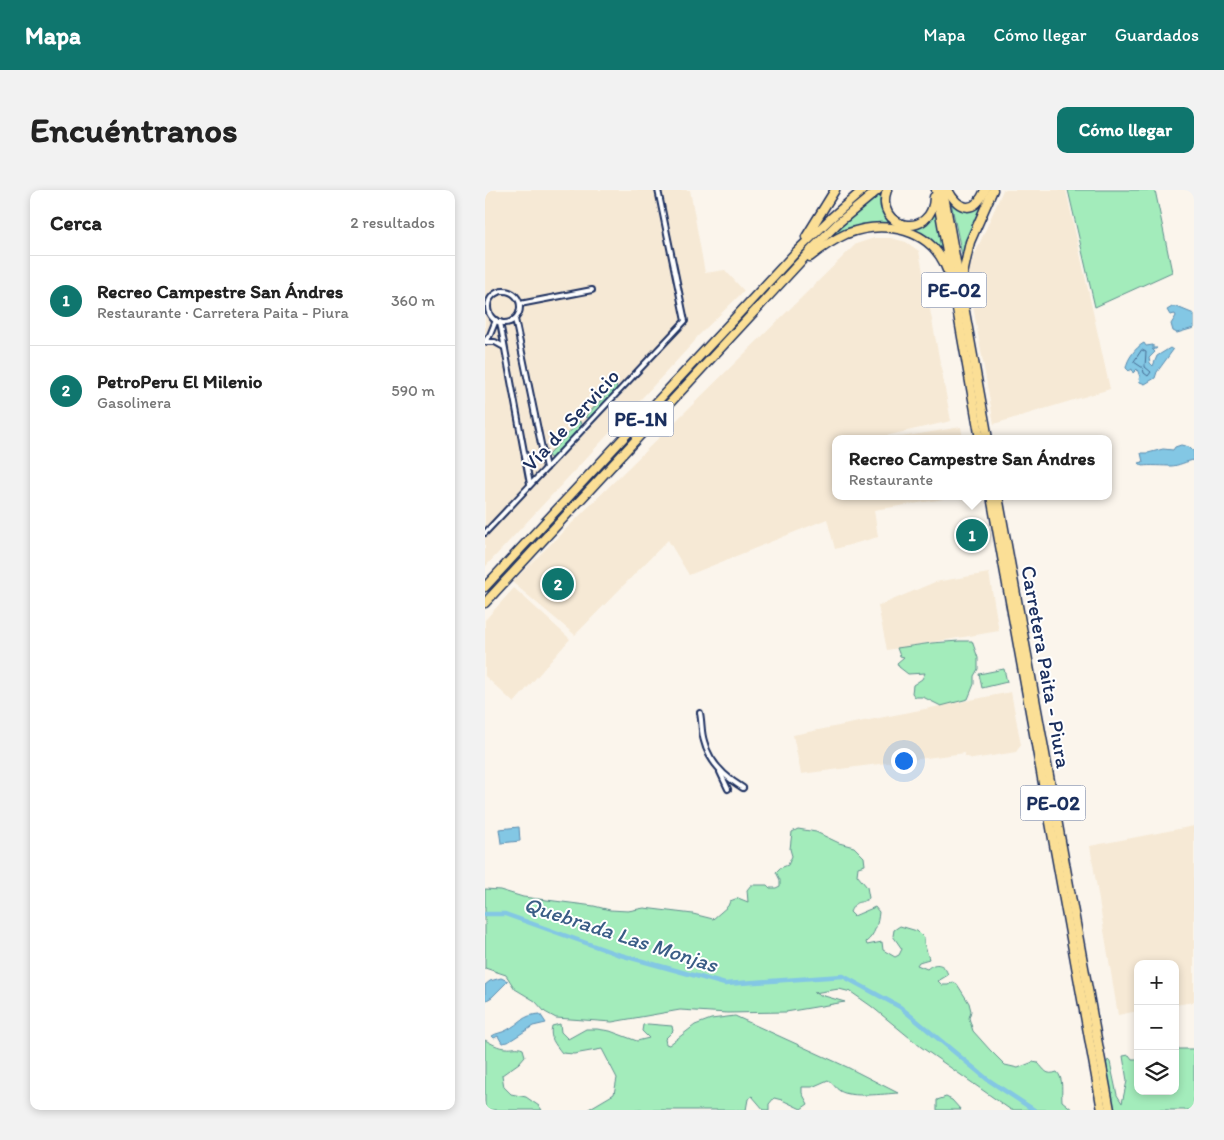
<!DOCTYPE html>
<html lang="es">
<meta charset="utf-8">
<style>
body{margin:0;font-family:Itim,sans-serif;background:#f2f2f2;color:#222}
.controls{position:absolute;right:15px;bottom:15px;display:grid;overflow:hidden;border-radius:10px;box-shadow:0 2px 8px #0003}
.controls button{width:45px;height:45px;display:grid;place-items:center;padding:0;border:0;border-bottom:1px solid #e0e0e0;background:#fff;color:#222;font:25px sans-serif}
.you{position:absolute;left:418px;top:570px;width:18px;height:18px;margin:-12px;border:4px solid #fff;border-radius:50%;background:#1a73e8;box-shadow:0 0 0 8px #1a73e833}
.badge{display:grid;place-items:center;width:32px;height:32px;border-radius:50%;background:#0f766e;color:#fff;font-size:16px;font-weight:700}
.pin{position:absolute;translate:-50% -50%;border:2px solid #fff;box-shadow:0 1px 5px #0006}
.popup{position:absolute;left:347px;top:245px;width:280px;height:65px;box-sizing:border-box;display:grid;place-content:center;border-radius:10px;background:#fff;filter:drop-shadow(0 1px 4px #0005);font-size:16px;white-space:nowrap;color:#767676}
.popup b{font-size:19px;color:#222}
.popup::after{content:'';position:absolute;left:50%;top:100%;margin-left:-10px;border:10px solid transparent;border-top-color:#fff}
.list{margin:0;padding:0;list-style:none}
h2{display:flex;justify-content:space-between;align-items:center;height:65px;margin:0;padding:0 20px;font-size:21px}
h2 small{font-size:16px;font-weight:400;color:#767676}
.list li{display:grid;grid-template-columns:32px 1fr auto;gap:15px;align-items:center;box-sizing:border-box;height:90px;padding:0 20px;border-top:1px solid #e0e0e0}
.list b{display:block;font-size:19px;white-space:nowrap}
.list p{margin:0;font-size:16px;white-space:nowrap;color:#767676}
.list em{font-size:16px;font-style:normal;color:#767676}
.icon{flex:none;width:28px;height:28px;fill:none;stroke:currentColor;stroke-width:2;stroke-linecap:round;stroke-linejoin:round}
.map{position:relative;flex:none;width:709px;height:920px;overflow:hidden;border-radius:10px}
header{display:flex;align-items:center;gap:30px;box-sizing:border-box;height:70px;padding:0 25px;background:#0f766e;color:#fff}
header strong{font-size:24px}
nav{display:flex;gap:28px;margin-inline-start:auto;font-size:18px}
.intro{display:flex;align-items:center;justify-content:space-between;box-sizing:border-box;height:120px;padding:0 30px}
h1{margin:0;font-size:35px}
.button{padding:12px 22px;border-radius:10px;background:#0f766e;color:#fff;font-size:18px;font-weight:700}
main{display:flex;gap:30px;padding:0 30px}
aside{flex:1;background:#fff;border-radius:10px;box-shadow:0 2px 8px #0003}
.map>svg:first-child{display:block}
.built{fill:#f6e9d5}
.green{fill:#a3ecbb;stroke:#5f8e8c}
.water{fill:#83c7e4;stroke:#598aae}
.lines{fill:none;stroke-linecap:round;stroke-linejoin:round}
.shore{stroke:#456c94;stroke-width:1}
.canal{stroke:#83c7e4;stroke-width:4.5}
.street-casing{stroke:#1b2f5e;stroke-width:8}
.highway-casing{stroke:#1b2f5e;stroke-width:11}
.street{stroke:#fff;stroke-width:4}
.highway{stroke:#fbdf96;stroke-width:8}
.labels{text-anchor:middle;stroke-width:4;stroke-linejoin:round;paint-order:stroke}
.shield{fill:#fff;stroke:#5f6d8e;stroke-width:1}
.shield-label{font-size:20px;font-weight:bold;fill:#1b2f5e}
.street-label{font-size:21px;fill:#1b2f5e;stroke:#fff}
.water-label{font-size:22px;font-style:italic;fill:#3a5d86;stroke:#fff}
</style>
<header>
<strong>Mapa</strong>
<nav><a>Mapa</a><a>Cómo llegar</a><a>Guardados</a></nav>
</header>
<div class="intro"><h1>Encuéntranos</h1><a class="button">Cómo llegar</a></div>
<main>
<aside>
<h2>Cerca<small>2 resultados</small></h2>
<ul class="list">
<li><span class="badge">1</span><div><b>Recreo Campestre San Ándres</b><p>Restaurante · Carretera Paita - Piura</p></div><em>360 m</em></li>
<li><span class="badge">2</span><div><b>PetroPeru El Milenio</b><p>Gasolinera</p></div><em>590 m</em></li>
</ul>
</aside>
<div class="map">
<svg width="709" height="920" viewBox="0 0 709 920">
<rect width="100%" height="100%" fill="#fbf5ec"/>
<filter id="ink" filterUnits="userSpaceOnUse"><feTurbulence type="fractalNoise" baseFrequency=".02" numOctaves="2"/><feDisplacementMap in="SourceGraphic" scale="10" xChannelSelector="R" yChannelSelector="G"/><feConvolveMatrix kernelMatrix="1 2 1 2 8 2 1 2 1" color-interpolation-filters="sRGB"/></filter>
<g filter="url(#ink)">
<g class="built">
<polygon points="0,0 205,0 220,83 240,80 259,101 212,147 209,152 0,377"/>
<polygon points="518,0 581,0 625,199 509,234 482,82"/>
<polygon points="389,48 406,48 421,52 434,61 466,231 387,249 351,249 351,257 347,258 351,258 351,306 478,306 389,320 393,347 350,359 342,329 204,385 183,350 90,445 27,392 371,54"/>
<polygon points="476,237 478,249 405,249"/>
<polygon points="504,383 514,441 402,460 393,416 450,392"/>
<polygon points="29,398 85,449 29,513 0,486 0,430"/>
<polygon points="526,502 536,555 531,562 488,569 480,566 480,563 316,584 308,545"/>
<polygon points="709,636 709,812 690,815 690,774 653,774 653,821 633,825 605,656"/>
</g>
<g class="green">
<path d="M399,0C400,18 397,26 414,37L402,36L339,53L372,21Z"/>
<polygon points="583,0 670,0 687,82 610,117"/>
<polygon points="502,3 479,63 477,65 466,12 476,19 494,15"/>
<path d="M450,18L458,65C450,50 437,43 421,39C437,34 444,34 450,18Z"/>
<polygon points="131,194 132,198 104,228 100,227"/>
<polygon points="95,231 96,236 66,268 64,267 63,265"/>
<polygon points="474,451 487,451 493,468 493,479 489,486 489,494 483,509 456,516 438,507 430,507 427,503 428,495 437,489 440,483 423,484 414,477 412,473 419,467 415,466 412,458 447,453"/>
<polygon points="519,479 522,492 497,498 494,484"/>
<path d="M313,639L331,642L354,653L369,657L379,667L380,675L373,677L372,685L382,697L384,708C374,716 372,707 365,722L369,726L390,717L394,722C393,733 390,745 381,752L382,755L397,752L398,760L410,767L414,765L417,759L408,746L409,740L415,736L432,741L439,748V753L444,769L434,772L432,775L442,779C451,771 460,774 463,785L453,791L457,795H463L468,792L472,794L484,813L486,821L484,828L488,841L505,860L520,875L533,878L548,872L553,873C560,880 561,886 572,882C579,889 576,901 577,911L588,920H526L436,857L386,816L366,802L354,799L329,803L360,812L301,822L242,823L195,820L127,832L71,828L60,822L50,811L30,799L21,785L0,778V699L15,700L38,707L109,716L125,720L143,721L159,718L208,724L228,729L243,716L245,711L253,708L263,712L262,700L266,695H282L285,698H291L295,696V690L291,682L295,678L303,675L307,666L305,659L307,642Z"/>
<path d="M250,826L362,877L413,903C399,904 366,908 355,901C350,898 348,893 343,890L327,897H317V903L323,914L316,919L297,910L289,908L284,914V920H279L267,906L263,909L261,920H102L129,904L132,888L117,859L89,864L77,863C70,854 64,848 67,836L75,834L76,842L83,849L101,839H112L125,841L152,851L164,848L157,841L158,835L163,834L187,836L188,841L180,849L181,854L184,855L210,835L226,829Z"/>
<path d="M0,850C6,853 13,858 21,858C28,859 31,856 38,859L40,866L34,873L17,885L19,897L26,904L41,907L54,916L57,920H0Z"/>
<polygon points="690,859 709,859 709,920 628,920 620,877 623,870 625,872 632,905 637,913 642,891 638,866 644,865 647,869 653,869 653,901 690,901"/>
<polygon points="461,907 467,910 476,920 452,920 452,910"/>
</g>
<g class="water">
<polygon points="687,117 692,117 709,124 709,138 692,143 688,141 686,134 691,126 690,124 685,125 682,120"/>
<path d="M659,153L661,156L668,155V158H672L669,160L667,159L670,162L664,168L665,173L668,176L672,166L685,158L688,160L672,182L670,188L660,194L655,192L654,189L655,187L652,179L648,183L647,179L644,181L641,178C642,169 651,157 659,153Z"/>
<path d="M696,255L704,257L709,262V270C702,271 693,276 686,276C679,276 663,275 658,276L654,273L658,272L656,263H663L678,259L688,260L690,257Z"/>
<polygon points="34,637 35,651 16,653 14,639"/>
<polygon points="16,788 23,791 7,807 0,811 0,795 5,791"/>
<path d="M55,824L61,833L48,836L23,852L17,853L13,846L9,848L7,846C11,843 17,843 22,840C36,833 37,825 55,824Z"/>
</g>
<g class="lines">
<polygon class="shore" points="657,160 661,162 660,177 666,182 663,186 659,183 658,178 649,172"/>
<polyline class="canal" points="0,724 20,724 132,764 240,794 358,786 415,817 502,889 549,920"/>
<g class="street-casing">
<g id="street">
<circle cx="19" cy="117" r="16"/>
<polyline points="35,114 107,100"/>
<polyline points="30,129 61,278"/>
<polyline points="15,132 45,294"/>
<polyline points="0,151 5,145 11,130"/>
<polyline points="0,152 10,152 19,157"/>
<polyline points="0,343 200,131 173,0"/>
<path d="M215,523C217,532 216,542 219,551C224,572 240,587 258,598"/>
<polyline points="235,582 243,599"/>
</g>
</g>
<g class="highway-casing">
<g id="highway">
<path d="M402,0C388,39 448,51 449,7"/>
<polyline points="451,0 495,249"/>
<polyline points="458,0 503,249"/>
<path d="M463,0C474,21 490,24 500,0"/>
<polyline points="321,47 350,0"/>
<path d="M325,67C336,58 348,50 361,44C400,29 447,39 462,80"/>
<polyline points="477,89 485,52 508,0"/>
<polyline points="506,306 617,920"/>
<polyline points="513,306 625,920"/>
<polyline points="0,397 312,61 346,28 378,0"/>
<polyline points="0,413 329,57 352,34 393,0"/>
</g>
</g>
<use href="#street" class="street"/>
<use href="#highway" class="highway"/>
</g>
</g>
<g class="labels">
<g class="shield">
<rect x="436.5" y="82.5" width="65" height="35" rx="4"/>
<rect x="123.5" y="211.5" width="65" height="35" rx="4"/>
<rect x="535.5" y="595.5" width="65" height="35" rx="4"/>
</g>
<g class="shield-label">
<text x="469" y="107">PE-02</text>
<text x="156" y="236">PE-1N</text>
<text x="568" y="620">PE-02</text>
</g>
<g class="street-label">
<text transform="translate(86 230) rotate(-47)" y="7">Vía de Servicio</text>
<text transform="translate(561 477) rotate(80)" y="7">Carretera Paita - Piura</text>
</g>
<g class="water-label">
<text transform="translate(136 744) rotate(18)" y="8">Quebrada Las Monjas</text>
</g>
</g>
</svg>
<div class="controls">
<button>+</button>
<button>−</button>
<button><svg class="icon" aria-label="layers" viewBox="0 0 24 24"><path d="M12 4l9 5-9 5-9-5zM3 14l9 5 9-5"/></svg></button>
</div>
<div class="you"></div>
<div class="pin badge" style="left:487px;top:345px">1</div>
<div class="popup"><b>Recreo Campestre San Ándres</b>Restaurante</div>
<div class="pin badge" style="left:73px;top:394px">2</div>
</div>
</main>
